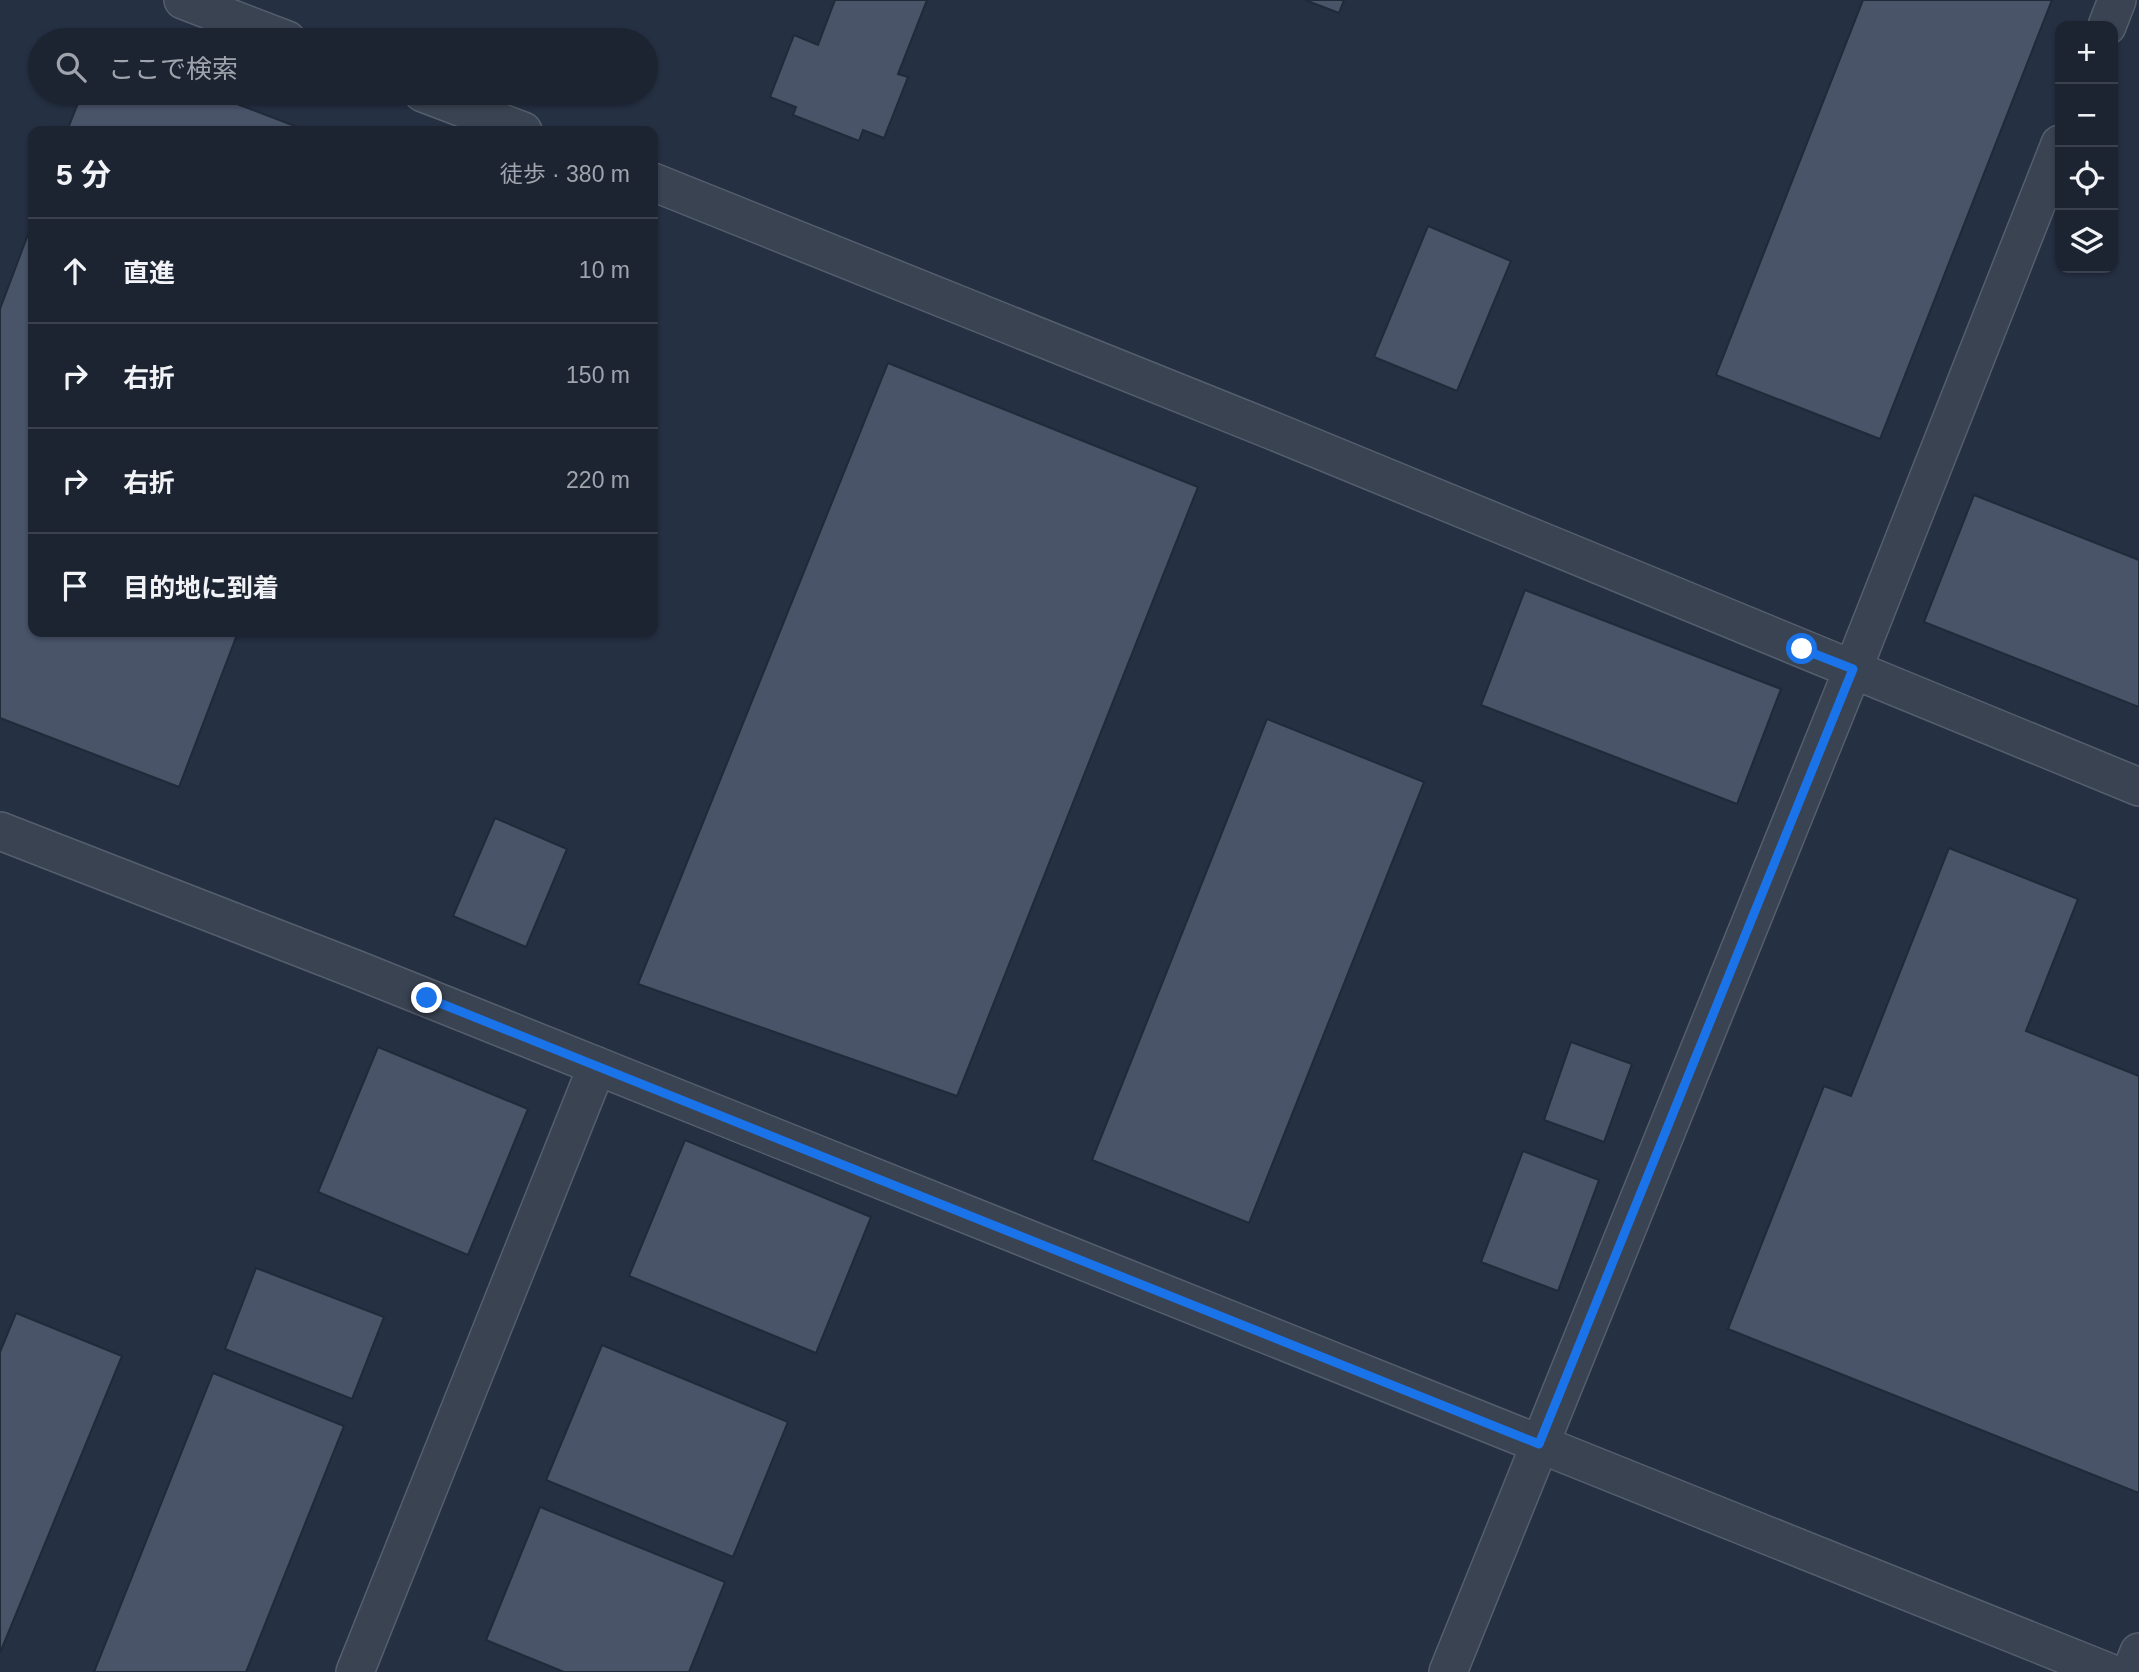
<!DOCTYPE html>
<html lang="ja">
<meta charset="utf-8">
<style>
body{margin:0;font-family:Helvetica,"Noto Sans JP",sans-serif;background:#29303e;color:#f1f3f6}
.controls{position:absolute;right:21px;top:21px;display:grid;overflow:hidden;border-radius:14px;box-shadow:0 2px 5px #0004}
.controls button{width:63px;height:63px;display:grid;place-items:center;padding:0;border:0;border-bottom:2px solid #3a414d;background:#1c2432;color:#f1f3f6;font:35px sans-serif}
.stop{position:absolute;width:21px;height:21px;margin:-16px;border:5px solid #1a73e8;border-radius:50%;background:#fff}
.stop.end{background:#1a73e8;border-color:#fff;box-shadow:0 2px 7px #0008}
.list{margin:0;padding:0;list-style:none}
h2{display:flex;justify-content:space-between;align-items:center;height:91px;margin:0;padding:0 28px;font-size:30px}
h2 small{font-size:23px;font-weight:400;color:#a0a4ac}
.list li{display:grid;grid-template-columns:46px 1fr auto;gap:21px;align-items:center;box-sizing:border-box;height:105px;padding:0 28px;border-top:2px solid #3a414d}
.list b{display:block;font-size:26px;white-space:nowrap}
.list em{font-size:23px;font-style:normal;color:#a0a4ac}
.icon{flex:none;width:38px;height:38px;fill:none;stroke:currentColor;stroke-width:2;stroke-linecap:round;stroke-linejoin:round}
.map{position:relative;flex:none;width:2139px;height:1672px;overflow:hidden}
.search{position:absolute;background:#1c2432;box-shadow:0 2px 5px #0004;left:28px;top:28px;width:630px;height:77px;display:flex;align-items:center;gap:18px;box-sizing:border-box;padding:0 24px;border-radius:38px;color:#a0a4ac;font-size:26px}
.panel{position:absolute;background:#1c2432;box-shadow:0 2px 5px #0004;left:28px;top:126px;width:630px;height:511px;border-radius:14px}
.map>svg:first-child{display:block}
.building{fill:#495469;stroke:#202a39;stroke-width:2}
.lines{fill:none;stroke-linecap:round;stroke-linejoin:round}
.minor-casing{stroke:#555e6c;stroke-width:40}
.minor{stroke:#3a4352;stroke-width:37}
.route{stroke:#1a73e8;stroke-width:9}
</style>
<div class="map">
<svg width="2139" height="1672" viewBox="0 0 2139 1672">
<rect width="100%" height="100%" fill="#253043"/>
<g class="building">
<polygon points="835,0 927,0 898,74 908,77 884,138 863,130 859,141 793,115 796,107 770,97 794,35 818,45"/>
<polygon points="1305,0 1344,0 1339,13"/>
<polygon points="1863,0 2052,0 1880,439 1716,375"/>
<polygon points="82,93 208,93 308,131 67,131"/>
<polygon points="33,221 33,632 238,632 179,787 0,718 0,309"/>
<polygon points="1428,226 1511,261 1457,391 1374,357"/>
<polygon points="888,363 1198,487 957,1096 638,984"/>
<polygon points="1974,495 2139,560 2139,707 1924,622"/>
<polygon points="1525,590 1781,689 1737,804 1481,705"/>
<polygon points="1267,719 1424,782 1249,1223 1092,1160"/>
<polygon points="495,818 567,849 526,947 453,916"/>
<polygon points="1949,848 2078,899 2026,1031 2139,1076 2139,1493 1728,1329 1824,1086 1851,1096"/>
<polygon points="1571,1042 1632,1064 1604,1142 1544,1120"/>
<polygon points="378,1047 528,1109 468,1255 318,1192"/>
<polygon points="685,1140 871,1217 816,1353 629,1276"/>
<polygon points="1523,1151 1599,1180 1558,1291 1481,1262"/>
<polygon points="256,1268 384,1317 352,1399 225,1349"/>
<polygon points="16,1313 122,1356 0,1653 0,1352"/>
<polygon points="602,1345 788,1422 733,1557 546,1480"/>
<polygon points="213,1373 344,1426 246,1672 94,1672"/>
<polygon points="540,1507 725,1582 689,1672 564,1672 486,1640"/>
</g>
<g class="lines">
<g class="minor-casing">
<g id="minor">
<polyline points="183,0 287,40"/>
<polyline points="2107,26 2117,0"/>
<polyline points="423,93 523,131"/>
<polyline points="653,182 1271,430 2139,787"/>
<polyline points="0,831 355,969 2108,1672"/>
<polyline points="355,1672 597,1066"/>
<polyline points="1448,1672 1853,669 2060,144"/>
<polyline points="2131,1672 2139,1652"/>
</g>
</g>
<use href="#minor" class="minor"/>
</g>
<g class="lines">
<polyline class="route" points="427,998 1539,1444 1853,669 1802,649"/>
</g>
</svg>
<div class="controls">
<button>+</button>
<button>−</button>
<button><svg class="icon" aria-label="locate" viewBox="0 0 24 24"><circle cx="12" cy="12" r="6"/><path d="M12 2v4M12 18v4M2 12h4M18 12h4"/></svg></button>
<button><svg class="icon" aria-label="layers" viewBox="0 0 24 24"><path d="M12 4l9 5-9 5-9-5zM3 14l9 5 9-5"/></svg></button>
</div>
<div class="stop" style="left:1802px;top:649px"></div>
<div class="stop end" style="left:427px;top:998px"></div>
<div class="search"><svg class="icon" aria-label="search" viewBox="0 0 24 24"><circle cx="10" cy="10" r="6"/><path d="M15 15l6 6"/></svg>ここで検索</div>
<section class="panel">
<h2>5 分<small>徒歩 · 380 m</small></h2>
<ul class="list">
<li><svg class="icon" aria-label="ahead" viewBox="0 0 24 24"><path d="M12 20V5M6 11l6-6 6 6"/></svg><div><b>直進</b></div><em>10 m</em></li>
<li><svg class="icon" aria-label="right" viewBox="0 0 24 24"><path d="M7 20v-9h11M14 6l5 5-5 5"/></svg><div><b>右折</b></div><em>150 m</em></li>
<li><svg class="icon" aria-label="right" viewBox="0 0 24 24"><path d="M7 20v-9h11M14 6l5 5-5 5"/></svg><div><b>右折</b></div><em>220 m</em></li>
<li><svg class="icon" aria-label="arrive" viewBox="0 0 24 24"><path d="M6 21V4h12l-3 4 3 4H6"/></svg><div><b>目的地に到着</b></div></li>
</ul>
</section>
</div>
